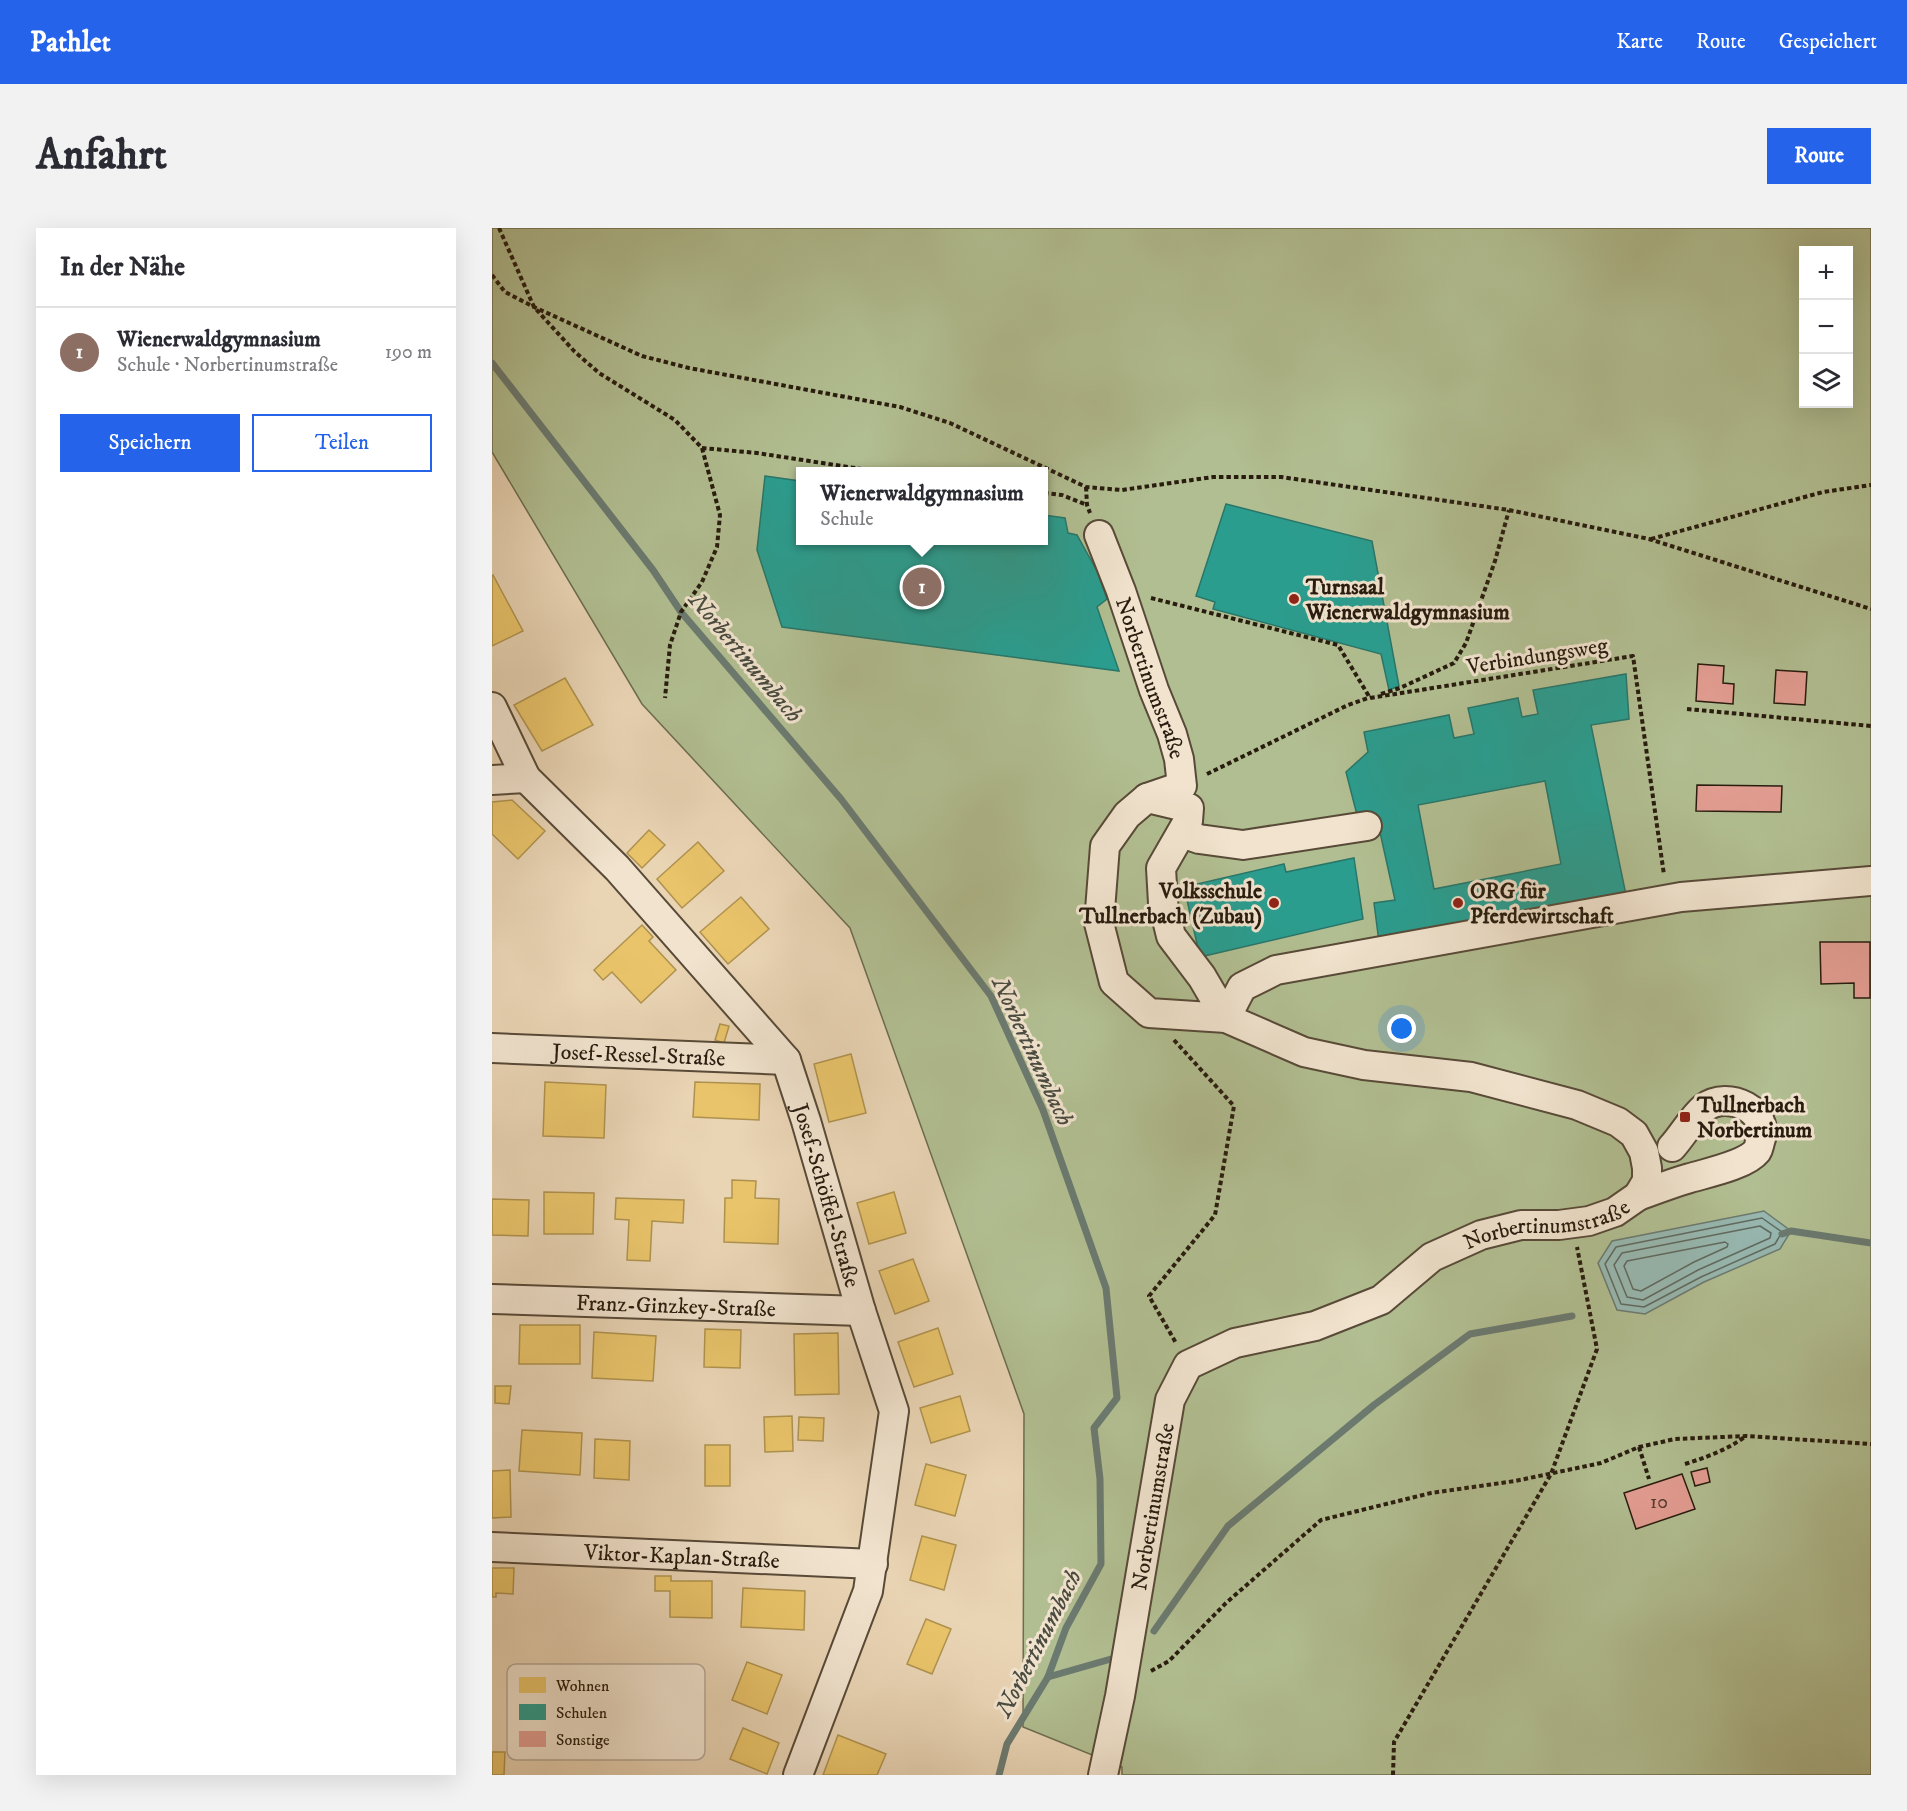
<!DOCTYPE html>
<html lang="de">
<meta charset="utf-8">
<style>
body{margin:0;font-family:"IM FELL DW Pica",serif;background:#f2f2f3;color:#2b2b33}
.controls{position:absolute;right:18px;top:18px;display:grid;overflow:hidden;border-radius:0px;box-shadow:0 6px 24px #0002}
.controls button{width:54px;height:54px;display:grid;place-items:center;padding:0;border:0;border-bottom:2px solid #e1e1e2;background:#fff;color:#2b2b33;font:30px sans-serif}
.you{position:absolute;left:910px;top:801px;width:21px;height:21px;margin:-15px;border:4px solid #fff;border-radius:50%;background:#1a73e8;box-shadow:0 0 0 9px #1a73e833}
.badge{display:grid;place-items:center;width:39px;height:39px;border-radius:50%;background:#2563eb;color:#fff;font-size:20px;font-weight:700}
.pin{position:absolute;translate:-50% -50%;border:3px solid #fff;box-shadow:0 2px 6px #0006}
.popup{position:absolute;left:304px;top:239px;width:252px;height:78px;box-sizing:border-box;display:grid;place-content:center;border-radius:0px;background:#fff;filter:drop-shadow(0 2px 4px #0005);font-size:20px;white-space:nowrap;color:#7c7c81}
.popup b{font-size:22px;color:#2b2b33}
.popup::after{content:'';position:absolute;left:50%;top:100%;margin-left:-12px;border:12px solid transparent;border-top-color:#fff}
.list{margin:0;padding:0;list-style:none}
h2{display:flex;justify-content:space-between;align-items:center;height:78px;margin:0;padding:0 24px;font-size:26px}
h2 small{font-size:20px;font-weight:400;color:#7c7c81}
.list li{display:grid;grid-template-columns:39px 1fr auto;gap:18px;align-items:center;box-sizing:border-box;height:90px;padding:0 24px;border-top:2px solid #e1e1e2}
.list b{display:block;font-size:22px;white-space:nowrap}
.list p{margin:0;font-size:20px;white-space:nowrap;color:#7c7c81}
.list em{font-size:20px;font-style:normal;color:#7c7c81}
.actions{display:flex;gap:12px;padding:18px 24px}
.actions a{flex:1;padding:14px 0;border:2px solid #2563eb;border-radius:0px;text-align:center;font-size:21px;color:#2563eb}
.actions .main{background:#2563eb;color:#fff}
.icon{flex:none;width:33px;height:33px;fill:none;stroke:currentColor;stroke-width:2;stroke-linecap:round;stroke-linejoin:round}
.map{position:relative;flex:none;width:1379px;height:1547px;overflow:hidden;border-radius:0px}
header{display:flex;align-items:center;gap:36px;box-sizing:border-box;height:84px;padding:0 30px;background:#2563eb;color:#fff}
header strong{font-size:28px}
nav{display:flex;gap:33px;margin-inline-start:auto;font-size:21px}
.intro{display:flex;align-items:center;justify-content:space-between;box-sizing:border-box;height:144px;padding:0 36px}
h1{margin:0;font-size:42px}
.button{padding:15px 27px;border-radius:0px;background:#2563eb;color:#fff;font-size:21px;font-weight:700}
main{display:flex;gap:36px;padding:0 36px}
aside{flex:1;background:#fff;border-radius:0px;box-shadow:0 6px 24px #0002}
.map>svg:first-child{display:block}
.green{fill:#b1be91;stroke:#6c6d50;stroke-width:1.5;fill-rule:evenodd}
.water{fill:#97b8b1;stroke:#6b7a70;stroke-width:1.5}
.homes{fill:#e9c46a;stroke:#af924f;stroke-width:1.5}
.schools{fill:#2a9d8f;stroke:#297669;stroke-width:1.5;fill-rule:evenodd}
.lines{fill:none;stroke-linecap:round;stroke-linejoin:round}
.shore{stroke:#606a60;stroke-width:1.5}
.stream{stroke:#6b7a70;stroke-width:7}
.building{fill:#e39d92;stroke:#281c0f;stroke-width:1.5}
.minor-casing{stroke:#584a38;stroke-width:32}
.path{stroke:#281c0f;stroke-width:4;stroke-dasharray:4.5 3;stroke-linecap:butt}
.minor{stroke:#f1e3ce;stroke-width:28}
.poi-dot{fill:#8f2418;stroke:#f1e3ce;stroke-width:2}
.labels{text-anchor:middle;stroke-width:6;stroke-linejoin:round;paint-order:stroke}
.number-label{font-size:20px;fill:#573c30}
.poi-label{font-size:22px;font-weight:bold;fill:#281c0f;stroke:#f1e3ce;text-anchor:start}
.street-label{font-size:22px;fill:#281c0f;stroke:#f1e3ce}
.water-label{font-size:24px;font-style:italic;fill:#494b40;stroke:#f1e3ce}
.key{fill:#f1e3ce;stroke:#b5a795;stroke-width:1.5}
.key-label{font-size:16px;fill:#281c0f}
</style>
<header>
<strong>Pathlet</strong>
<nav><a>Karte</a><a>Route</a><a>Gespeichert</a></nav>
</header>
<div class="intro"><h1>Anfahrt</h1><a class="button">Route</a></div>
<main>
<aside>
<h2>In der Nähe<small></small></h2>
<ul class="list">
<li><span class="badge" style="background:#8d6e63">1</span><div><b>Wienerwaldgymnasium</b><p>Schule · Norbertinumstraße</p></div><em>190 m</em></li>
</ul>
<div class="actions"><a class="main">Speichern</a><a>Teilen</a></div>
</aside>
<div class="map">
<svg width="1379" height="1547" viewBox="0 0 1379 1547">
<rect width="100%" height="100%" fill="#e9d4b4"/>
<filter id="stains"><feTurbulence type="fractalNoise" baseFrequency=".00333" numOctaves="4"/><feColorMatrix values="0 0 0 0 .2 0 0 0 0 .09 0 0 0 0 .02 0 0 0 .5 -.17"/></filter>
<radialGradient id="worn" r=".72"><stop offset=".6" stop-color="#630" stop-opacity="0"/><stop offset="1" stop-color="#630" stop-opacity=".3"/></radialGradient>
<path class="green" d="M0,0H1379V1547H630V1539L531,1499L532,1186L358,700L150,476L0,224ZM1312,22H1356V176H1312ZM308,244H552V312H308Z"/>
<polygon class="water" points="1272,983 1299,1003 1288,1021 1212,1054 1153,1086 1125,1082 1106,1035 1120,1013"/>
<g class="homes">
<polygon points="1,347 31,403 0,418 0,348"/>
<polygon points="73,450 101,497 50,523 22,477"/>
<polygon points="20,572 53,603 26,631 0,606 0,574"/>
<polygon points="157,602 173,617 150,640 135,625"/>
<polygon points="206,614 232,643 190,680 165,651"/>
<polygon points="249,669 277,701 236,736 208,704"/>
<polygon points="150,697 161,709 157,713 184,742 149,775 120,744 111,752 102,742"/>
<polygon points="228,796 237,798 232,815 223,812"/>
<polygon points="359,826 374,885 337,894 322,836"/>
<polygon points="53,854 114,857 112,910 51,908"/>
<polygon points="203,854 268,856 267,892 201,889"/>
<polygon points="240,952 264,953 263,970 287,971 286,1016 232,1014 233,970 240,970"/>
<polygon points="52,964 102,965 101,1006 52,1006"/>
<polygon points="402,964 414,1005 377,1016 365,975"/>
<polygon points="124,970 192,972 191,995 160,993 158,1033 135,1032 137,992 123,991"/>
<polygon points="0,971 37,972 36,1008 0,1007"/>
<polygon points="421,1031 437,1073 403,1086 387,1043"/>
<polygon points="28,1097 88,1097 88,1136 27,1136"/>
<polygon points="446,1100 461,1146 422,1159 406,1114"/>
<polygon points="213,1101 249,1102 248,1140 212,1139"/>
<polygon points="102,1104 164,1108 161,1153 100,1150"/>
<polygon points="346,1105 347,1166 303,1167 302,1106"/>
<polygon points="3,1158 19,1158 17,1176 3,1175"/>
<polygon points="468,1168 478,1203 439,1215 428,1180"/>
<polygon points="300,1188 301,1223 273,1224 272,1189"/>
<polygon points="307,1189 332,1190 331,1213 306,1212"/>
<polygon points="30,1202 90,1205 88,1247 27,1243"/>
<polygon points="103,1211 138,1213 137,1252 102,1250"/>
<rect x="213" y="1217" width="25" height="41"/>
<polygon points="434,1236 474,1247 463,1288 423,1277"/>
<polygon points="18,1242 19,1289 0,1290 0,1243"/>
<polygon points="430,1308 464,1317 452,1362 418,1352"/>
<polygon points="0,1340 22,1340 21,1366 4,1365 4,1369 0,1369"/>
<polygon points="163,1348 179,1348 179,1353 220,1353 220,1390 178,1389 178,1363 163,1363"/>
<polygon points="251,1360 313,1363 312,1402 249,1399"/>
<polygon points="434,1391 459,1401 440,1446 415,1436"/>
<polygon points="255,1434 290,1447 275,1486 240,1472"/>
<rect x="52" y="1450" width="31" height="23"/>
<polygon points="251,1500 287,1515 275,1546 238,1531"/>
<polygon points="346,1507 394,1526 385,1547 331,1547"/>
<polygon points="0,1524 13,1524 12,1547 0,1547"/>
</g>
<g class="schools">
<polygon points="273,248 308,253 308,312 552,312 552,287 573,290 576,305 585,307 605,343 615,371 605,379 627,443 290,399 265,322"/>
<polygon points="734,276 880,313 907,458 897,462 889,426 721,381 723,374 704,368"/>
<path d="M1134,446L1137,491L1099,497L1134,667L887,714L882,675L903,672L884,586L865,587L854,544L876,524L872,504L957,487L962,510L982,506L976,480L1026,470L1030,489L1046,486L1041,462ZM1053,553L1069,636L942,661L926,577Z"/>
<polygon points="862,630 871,691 708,729 692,659 792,636 794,644"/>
</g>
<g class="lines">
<g class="shore">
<polygon points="1270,990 1290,1004 1283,1016 1209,1049 1152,1079 1129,1076 1113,1036 1124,1019"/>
<polygon points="1268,998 1279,1005 1278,1010 1206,1042 1151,1072 1135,1069 1122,1037 1130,1025"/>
<polygon points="1233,1014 1236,1016 1235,1019 1202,1034 1149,1063 1141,1061 1132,1038 1135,1033"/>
</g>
<g class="stream">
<polyline points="0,135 161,342 189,384 349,571 499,768 551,882 614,1060 625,1170 602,1200 608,1251 609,1336 574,1400 556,1449 515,1516 507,1547"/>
<polyline points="1290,1006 1299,1003 1379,1015"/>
<polyline points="662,1403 736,1298 882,1177 978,1106 1080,1088"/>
<polyline points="556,1449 619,1431"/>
</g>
</g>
<g class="building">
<polygon points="1206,436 1232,438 1231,455 1242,456 1241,476 1204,473"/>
<polygon points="1284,442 1315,444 1313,477 1282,475"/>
<polygon points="1205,557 1290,558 1289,584 1204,583"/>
<polygon points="1328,714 1378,714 1378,770 1362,770 1362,755 1329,756"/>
<polygon points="1215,1240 1218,1254 1203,1258 1199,1244"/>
<polygon points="1190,1246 1203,1281 1144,1301 1132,1265"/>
</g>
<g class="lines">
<g class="minor-casing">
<g id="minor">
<path id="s1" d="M607,307L629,363L662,462L680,506L687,531L690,558L655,570"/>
<path id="s2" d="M0,479L34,550L125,640L294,832L314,893L369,1083L402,1183L376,1363L306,1547"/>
<polyline points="0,552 34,550"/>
<polyline points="690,605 707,611 751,617 875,598"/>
<polyline points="734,790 750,759 784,742 1189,669 1379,653"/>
<path id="s3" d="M0,820L294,832"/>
<path d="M1146,968C1163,962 1180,955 1198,950C1215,945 1254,937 1265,923C1267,920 1267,917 1268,914C1280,883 1236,861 1212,880C1201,889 1190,908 1180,919"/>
<path id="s4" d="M0,1071L369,1083"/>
<path id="s5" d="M0,1319L381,1336"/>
<path id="s6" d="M611,1547L628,1468L678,1172L696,1137L743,1115L823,1098L889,1072L940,1029L989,1007L1029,997H1067L1097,993L1123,984L1146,968L1155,953V940L1152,924L1142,906L1126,894L1085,877L979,849L872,837L812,824L734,790L657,785L622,754L607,695L613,618L635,587L655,570L697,580L696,593L669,640L671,675L679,708L710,749L734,790"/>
</g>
</g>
<g class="path">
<polyline points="7,0 42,79 82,123 107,145 183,192 210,220 228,287 225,319 210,354 189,384 178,417 173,470"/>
<polyline points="0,47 13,64 42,79 150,128 197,140 408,179 458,195 594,259 630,262 721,249 789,249 1017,282 1157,311 1379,381"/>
<polyline points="210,220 265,225 389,244"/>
<polyline points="594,259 595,277 598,285"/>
<polyline points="552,265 570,267 595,277"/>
<polyline points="1159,311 1331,264 1379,257"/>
<polyline points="659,370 846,417 878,470 1141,428 1172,647"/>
<polyline points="889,466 908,460 962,435 974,415 1003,333 1017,282"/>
<polyline points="1195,481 1379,498"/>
<polyline points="715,546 856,477 879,469"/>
<polyline points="682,812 742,878 723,987 657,1068 684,1115"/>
<polyline points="1147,1219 1157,1251"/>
<path d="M1193,1236C1215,1229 1235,1222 1254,1208"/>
<polyline points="659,1443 677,1433 734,1375 829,1292 939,1265 1023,1253 1109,1235 1147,1219 1183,1211 1254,1208 1379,1216"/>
<polyline points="901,1547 902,1514 1059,1246 1105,1121 1085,1019"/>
</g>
<use href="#minor" class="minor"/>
</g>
<g class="poi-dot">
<circle cx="802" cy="371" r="6"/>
<circle cx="782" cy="675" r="6"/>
<circle cx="966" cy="675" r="6"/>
<rect x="1187" y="883" width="12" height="12" rx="3"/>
</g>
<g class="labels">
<g class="number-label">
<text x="1167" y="1280">10</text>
</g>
<g class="poi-label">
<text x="814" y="366">Turnsaal<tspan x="814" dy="25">Wienerwaldgymnasium</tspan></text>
<text x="770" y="670" text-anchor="end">Volksschule<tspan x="770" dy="25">Tullnerbach (Zubau)</tspan></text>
<text x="978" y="670">ORG für<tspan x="978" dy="25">Pferdewirtschaft</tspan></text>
<text x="1205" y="884">Tullnerbach<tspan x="1205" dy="25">Norbertinum</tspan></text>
</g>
<g class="street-label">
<text transform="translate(1045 427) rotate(-9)" y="8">Verbindungsweg</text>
<text dy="8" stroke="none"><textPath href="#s1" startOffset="152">Norbertinumstraße</textPath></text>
<text dy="8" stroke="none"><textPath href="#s3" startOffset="147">Josef-Ressel-Straße</textPath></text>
<text dy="8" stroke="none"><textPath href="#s2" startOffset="604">Josef-Schöffel-Straße</textPath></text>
<text dy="8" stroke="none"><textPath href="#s6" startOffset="812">Norbertinumstraße</textPath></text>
<text dy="8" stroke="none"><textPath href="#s4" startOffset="184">Franz-Ginzkey-Straße</textPath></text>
<text dy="8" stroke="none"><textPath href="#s6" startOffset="273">Norbertinumstraße</textPath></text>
<text dy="8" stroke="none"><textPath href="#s5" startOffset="190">Viktor-Kaplan-Straße</textPath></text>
</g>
<g class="water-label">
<text transform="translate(254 429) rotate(50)" y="8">Norbertinumbach</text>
<text transform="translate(541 823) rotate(65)" y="8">Norbertinumbach</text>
<text transform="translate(546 1415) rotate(-63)" y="8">Norbertinumbach</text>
</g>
</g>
<rect x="15" y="1436" width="198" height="96" rx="9" class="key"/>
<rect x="27" y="1449" width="27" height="16" fill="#e9c46a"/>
<rect x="27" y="1476" width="27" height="16" fill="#2a9d8f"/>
<rect x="27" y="1503" width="27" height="16" fill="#e39d92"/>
<g class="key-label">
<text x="64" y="1463">Wohnen</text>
<text x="64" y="1490">Schulen</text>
<text x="64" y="1517">Sonstige</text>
</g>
<rect width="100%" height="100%" filter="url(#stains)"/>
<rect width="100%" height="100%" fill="url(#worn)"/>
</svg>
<div class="controls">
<button>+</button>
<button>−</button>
<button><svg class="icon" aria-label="layers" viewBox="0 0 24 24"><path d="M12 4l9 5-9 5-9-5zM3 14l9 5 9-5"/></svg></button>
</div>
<div class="you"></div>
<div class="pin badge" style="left:430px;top:359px;background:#8d6e63">1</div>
<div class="popup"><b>Wienerwaldgymnasium</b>Schule</div>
</div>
</main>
